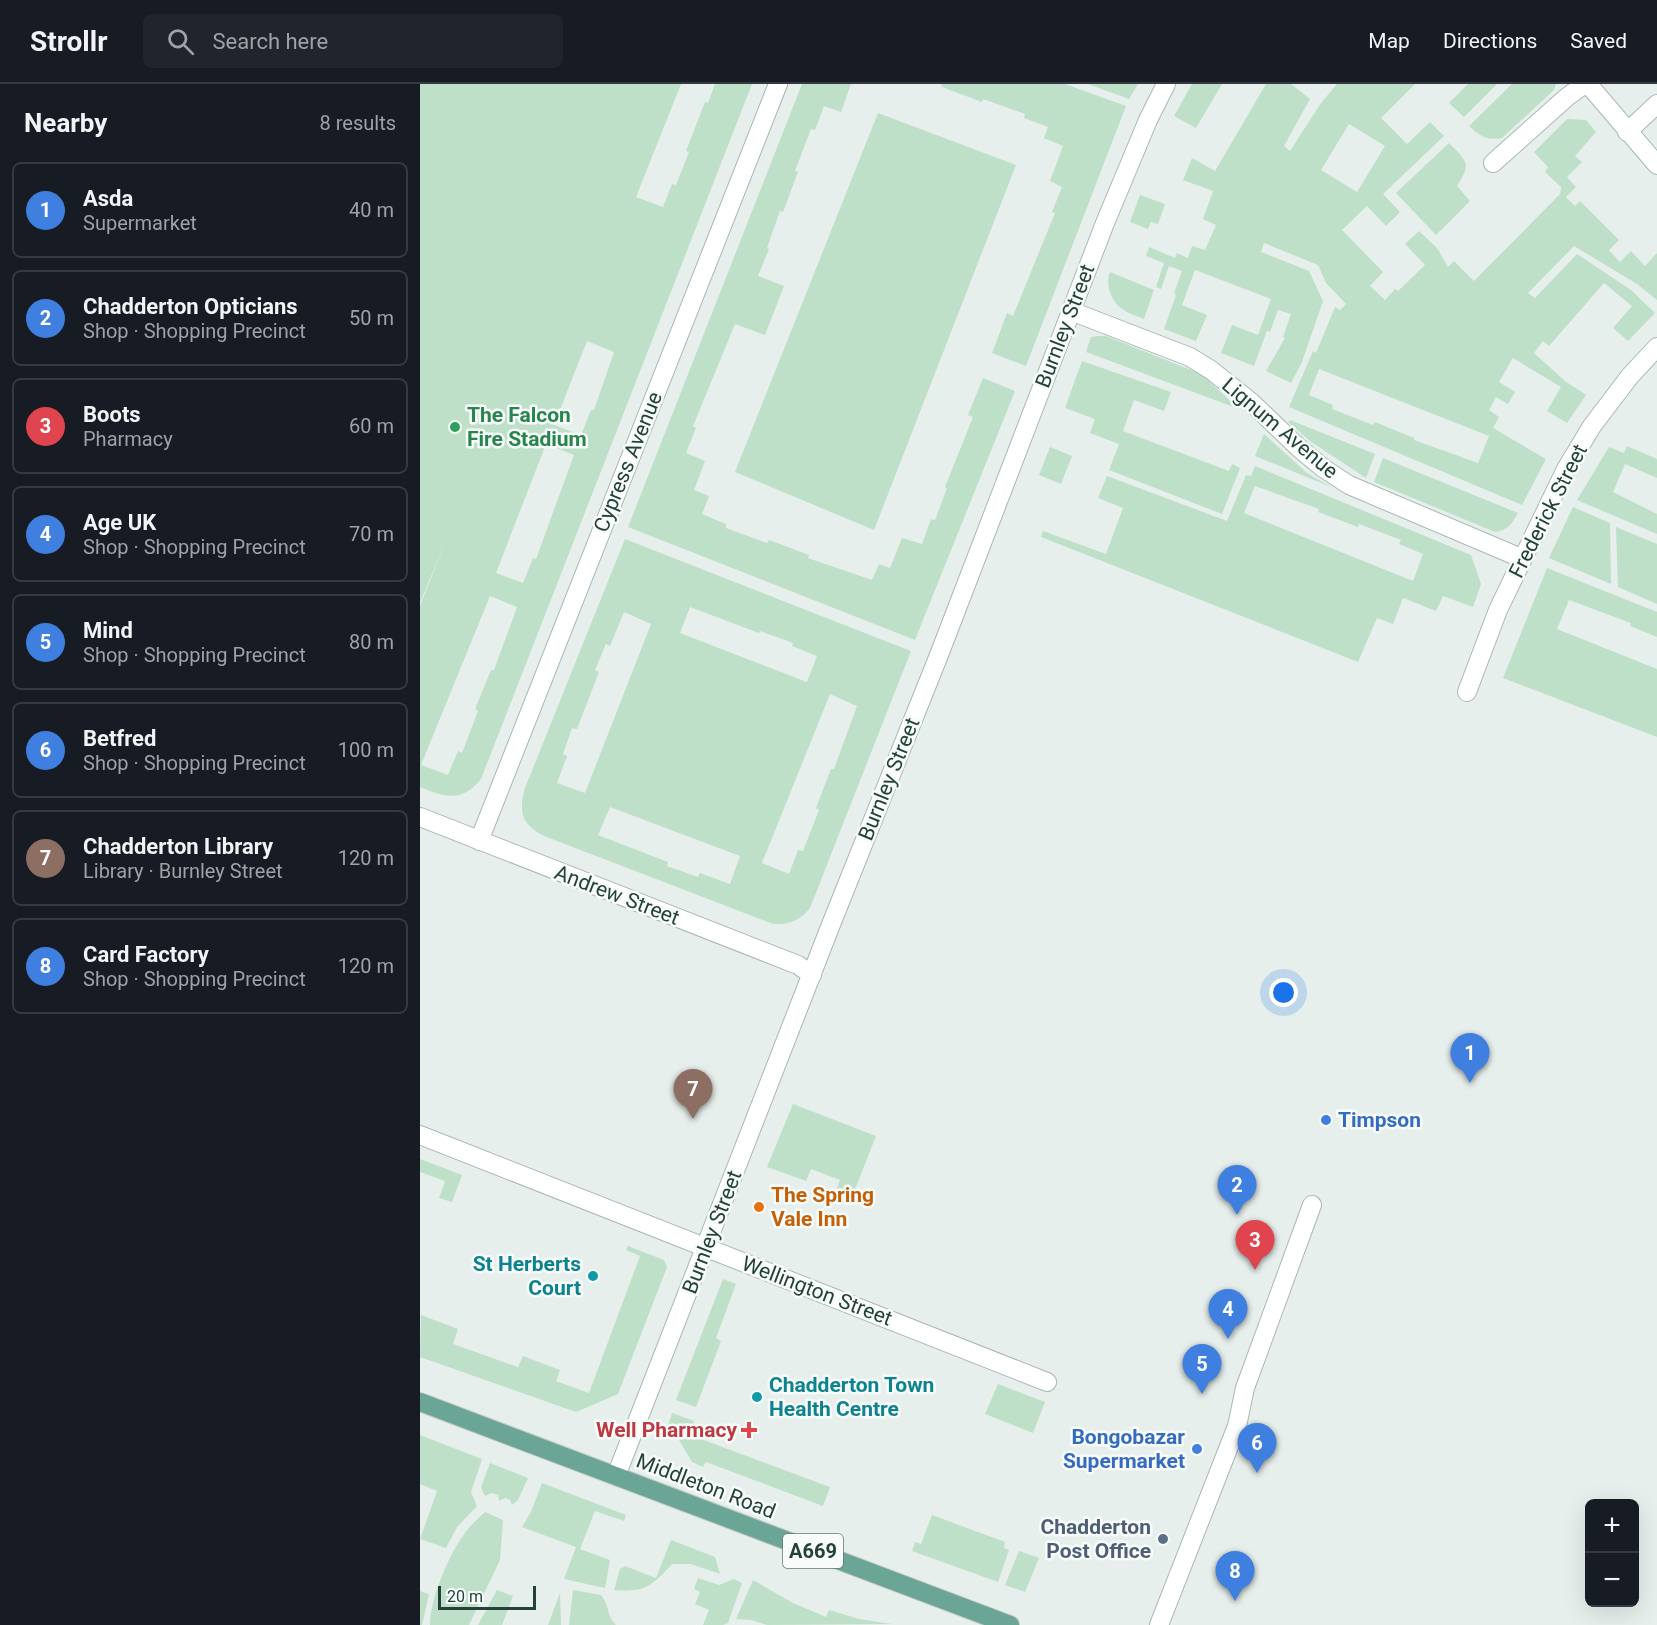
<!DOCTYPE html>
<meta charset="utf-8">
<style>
body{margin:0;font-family:Roboto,sans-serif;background:#20242c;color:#f1f3f6}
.controls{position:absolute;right:18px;bottom:18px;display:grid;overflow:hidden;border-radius:9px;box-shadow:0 6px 24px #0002}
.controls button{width:54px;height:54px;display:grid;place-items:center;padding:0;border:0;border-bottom:2px solid #363941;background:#171b24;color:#f1f3f6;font:30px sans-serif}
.scale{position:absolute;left:18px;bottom:15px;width:98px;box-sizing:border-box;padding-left:6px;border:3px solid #24423a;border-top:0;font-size:16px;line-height:21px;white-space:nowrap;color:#24423a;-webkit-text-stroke:4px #f7fbf9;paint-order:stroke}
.you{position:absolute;left:864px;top:909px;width:21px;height:21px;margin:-15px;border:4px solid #fff;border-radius:50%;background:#1a73e8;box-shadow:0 0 0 9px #1a73e833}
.badge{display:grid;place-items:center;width:39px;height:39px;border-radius:50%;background:#f4845f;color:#fff;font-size:20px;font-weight:700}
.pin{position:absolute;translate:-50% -50px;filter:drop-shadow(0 2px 3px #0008)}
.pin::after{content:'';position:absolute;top:32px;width:21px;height:18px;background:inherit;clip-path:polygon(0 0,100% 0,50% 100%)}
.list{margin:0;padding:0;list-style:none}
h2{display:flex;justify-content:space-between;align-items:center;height:78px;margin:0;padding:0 24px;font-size:26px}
h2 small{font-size:20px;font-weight:400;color:#9ea1a6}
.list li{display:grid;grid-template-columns:39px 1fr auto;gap:18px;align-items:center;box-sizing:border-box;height:96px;margin:0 12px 12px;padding:0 12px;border:2px solid #363941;border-radius:9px}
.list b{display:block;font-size:22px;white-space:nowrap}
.list p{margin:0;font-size:20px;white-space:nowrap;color:#9ea1a6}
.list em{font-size:20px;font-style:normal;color:#9ea1a6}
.icon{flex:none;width:33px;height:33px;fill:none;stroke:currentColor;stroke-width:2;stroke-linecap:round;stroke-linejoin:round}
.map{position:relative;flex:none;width:1237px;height:1541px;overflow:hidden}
header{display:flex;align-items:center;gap:36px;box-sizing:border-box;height:84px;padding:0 30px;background:#171b24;border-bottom:2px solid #363941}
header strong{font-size:28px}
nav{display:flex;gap:33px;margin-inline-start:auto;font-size:21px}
.search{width:420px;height:54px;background:#20242c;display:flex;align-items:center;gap:15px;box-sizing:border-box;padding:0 21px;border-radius:9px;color:#9ea1a6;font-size:22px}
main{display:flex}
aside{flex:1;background:#171b24}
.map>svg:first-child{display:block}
.green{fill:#bfe0c8;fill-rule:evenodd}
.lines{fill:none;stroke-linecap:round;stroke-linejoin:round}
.pedestrian-casing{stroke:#a8b8b2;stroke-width:20}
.minor-casing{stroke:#a8b8b2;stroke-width:20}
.primary-casing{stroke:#c2cac8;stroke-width:20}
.pedestrian{stroke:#fff;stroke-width:18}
.minor{stroke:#fff;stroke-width:18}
.primary{stroke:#6aa596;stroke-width:18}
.leisure-dot{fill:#2e9e5b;stroke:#f7fbf9;stroke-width:2}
.shop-dot{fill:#3f7fe0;stroke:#f7fbf9;stroke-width:2}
.food-dot{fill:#e8710a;stroke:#f7fbf9;stroke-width:2}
.culture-dot{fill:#0f9aa8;stroke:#f7fbf9;stroke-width:2}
.health-dot{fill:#e0444e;stroke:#f7fbf9;stroke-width:2}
.service-dot{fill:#5c6f8a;stroke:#f7fbf9;stroke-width:2}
.labels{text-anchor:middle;stroke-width:5;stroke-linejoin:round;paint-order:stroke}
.shield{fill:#f7fbf9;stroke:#637a73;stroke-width:1.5}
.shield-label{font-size:20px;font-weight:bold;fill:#24423a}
.street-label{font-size:21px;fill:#24423a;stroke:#f7fbf9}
.leisure-label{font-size:21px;font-weight:bold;fill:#27864d;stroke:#f7fbf9;text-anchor:start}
.shop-label{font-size:21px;font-weight:bold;fill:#366cbe;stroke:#f7fbf9;text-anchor:start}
.food-label{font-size:21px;font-weight:bold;fill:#c56008;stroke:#f7fbf9;text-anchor:start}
.culture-label{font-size:21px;font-weight:bold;fill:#0d838f;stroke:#f7fbf9;text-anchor:end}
.health-label{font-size:21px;font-weight:bold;fill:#be3a42;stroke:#f7fbf9;text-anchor:end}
.service-label{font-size:21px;font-weight:bold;fill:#4e5e75;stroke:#f7fbf9;text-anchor:end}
</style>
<header>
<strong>Strollr</strong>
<div class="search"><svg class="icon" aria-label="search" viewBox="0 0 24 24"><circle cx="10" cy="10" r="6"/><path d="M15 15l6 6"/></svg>Search here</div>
<nav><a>Map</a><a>Directions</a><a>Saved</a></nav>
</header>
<main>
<aside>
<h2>Nearby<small>8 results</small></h2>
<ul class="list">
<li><span class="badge" style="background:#3f7fe0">1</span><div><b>Asda</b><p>Supermarket</p></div><em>40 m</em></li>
<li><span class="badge" style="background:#3f7fe0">2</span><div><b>Chadderton Opticians</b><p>Shop · Shopping Precinct</p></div><em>50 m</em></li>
<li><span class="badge" style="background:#e0444e">3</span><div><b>Boots</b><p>Pharmacy</p></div><em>60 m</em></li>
<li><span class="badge" style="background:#3f7fe0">4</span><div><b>Age UK</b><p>Shop · Shopping Precinct</p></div><em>70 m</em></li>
<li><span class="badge" style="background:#3f7fe0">5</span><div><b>Mind</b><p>Shop · Shopping Precinct</p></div><em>80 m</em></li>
<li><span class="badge" style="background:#3f7fe0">6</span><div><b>Betfred</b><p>Shop · Shopping Precinct</p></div><em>100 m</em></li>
<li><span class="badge" style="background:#8d6e63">7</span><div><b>Chadderton Library</b><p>Library · Burnley Street</p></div><em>120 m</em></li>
<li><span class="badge" style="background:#3f7fe0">8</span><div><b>Card Factory</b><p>Shop · Shopping Precinct</p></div><em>120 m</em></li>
</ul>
</aside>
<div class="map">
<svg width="1237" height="1541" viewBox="0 0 1237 1541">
<rect width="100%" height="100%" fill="#e6efeb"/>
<g class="green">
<path d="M0,0H261L216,113L243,123L252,100L256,101L269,68L266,67L285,18L288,19L295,0H332L61,695C42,719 24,713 0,703V522L27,453L0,519ZM167,257L194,268L174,326H171L161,351L134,341ZM126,360L154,371L116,475L113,474L103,499L76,489ZM70,512L97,523L74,586H71L55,625L58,627L42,669L38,667L28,691L1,681Z"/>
<polygon points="382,0 431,0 421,28 404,22 395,46 391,45 375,87 378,88 363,128 360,127 347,164 349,165 338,192 364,202 345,251 315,240 273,342 276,344 266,369 285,377 274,406 289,412 282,430 306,440 306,444 347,459 349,456 389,471 388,474 452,496 459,480 470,484 482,454 502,460 511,435 515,436 527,404 525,403 553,333 548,331 563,294 595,307 495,556 208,443"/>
<polygon points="521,0 645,0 706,22 606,282 572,269 587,229 593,232 635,129 632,128 642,103 630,97 643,62 624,54 628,43 604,34 605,30 563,15 562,18 522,3"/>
<polygon points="668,0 718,0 709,15"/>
<polygon points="772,0 802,0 776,44 754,32"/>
<path d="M846,0H871L890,15L864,62L870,67L901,19L917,0H995L961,34L987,60L1010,38L1024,52L963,110L980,128L966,142L947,122L922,146L963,188L950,202L965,216L975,205L978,207L1005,181L985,160L999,147L1017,164L1028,183L1034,177L1054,197L1140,110L1141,103L1125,88L1128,83L1114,68L1147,35L1166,36L1176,48L1155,72L1162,78L1147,93L1156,103L1146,113L1155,122L1160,117L1199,156L1189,166L1200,178L1211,167L1225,182L1237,169V216L1217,200L1154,162L1108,209L1115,214L1157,170L1211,206L1235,229L1208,257L1193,244L1212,222L1184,199L1129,262L1123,257L1114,269L1145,297L1166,311L1147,339L1127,327L1141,303L1093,274L1079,298L1095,308L1088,320L1076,313L1069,326L1079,333L1073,344L1126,375L1102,421L869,323L893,267L896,269L915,223L920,226L926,220L906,199L898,181L844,159L841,168L889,187L903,217L882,278L871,299L846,287L865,254L863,253L871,230L858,226L850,248L847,247L834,282L801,269L812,241L838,251L851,215L775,186L762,221L787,231L776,257L744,245L756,211L754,209L762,187L749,182L741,205L736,203L744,179L726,172L729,163L755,174L757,169L768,174L772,162L785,166L796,141L783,135L793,107L763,96L772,74L795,87ZM929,40L965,62L937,108L901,86ZM899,285L1069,352L1058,379L994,356V354L955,338L953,341L912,325L913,321L889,311Z"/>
<polygon points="1048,0 1077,0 1044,33 1029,19"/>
<path d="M1092,0H1136L1134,6L1082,54C1067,57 1060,52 1049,42Z"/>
<polygon points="458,29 596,81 454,446 315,388"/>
<path d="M1029,59C1047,78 1052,79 1037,102L1050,117L1016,151L976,109Z"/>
<polygon points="720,111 745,120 738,140 731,138 728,145 710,138"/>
<path d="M690,188L734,206L724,235C717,232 707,229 701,224C691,217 685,199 690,188Z"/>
<polygon points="678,252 686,252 781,290 819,325 666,268 671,253"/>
<polygon points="662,277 751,308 744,327 714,316 703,347 809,387 812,380 820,384 802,430 689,386 699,360 670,349 675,335 645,324"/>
<polygon points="870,336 955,370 946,394 890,357 868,338"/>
<polygon points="844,350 887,389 911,403 835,372"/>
<polygon points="1207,362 1237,375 1237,394 1205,380 1193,408 1237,430 1237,450 1157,416 1189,363 1204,369"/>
<polygon points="630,363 652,372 641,400 619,391"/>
<path d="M963,374L1098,429C1091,441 1088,446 1075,448L954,398Z"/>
<path d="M835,382L1051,471L1061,500L1053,523L1023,512L1016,527L983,514L973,540L957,534L938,578L621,453L623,447L686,470L703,424L678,414L687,392L807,437L826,391L831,392ZM835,402L899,425L898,428L938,443L939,440L981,456L979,460L1003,470L993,497L824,429Z"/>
<polygon points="1153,423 1190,439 1191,500 1129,474"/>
<polygon points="1196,443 1237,460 1237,520 1198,503"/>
<path d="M205,455L491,567L390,824C381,836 368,841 353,840L124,752C102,740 98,729 105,704ZM270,523L339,549L340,547L373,559L372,562L397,572L387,598L260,549ZM204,528L231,540L165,709L137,699L147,672L143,670L152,644L157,645L179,588L175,586L186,560L190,562ZM410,610L437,622L414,685H411L396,724L399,726L383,767L378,766L369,790L342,779ZM190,723L320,772L310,800L280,789L278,793L247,782L248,778L178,751Z"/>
<polygon points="1127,484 1237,528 1237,553 1210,542 1211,539 1149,516 1137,545 1237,585 1237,653 1083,594"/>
<polygon points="373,1020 456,1052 432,1113 416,1107 420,1096 391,1085 386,1097 347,1083"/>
<polygon points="0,1075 42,1091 32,1118 19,1114 25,1097 0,1088"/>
<polygon points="208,1162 244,1176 247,1183 198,1310 156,1328 0,1273 1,1231 38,1245 33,1260 98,1283 103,1272 140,1286 136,1297 169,1309 220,1172 206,1166"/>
<polygon points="303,1195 316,1200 296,1254 301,1257 276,1323 256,1316"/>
<polygon points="578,1300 625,1318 613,1349 565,1330"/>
<polygon points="252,1329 274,1337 270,1351 410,1403 403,1422 286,1378 283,1383 272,1378 249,1339"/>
<polygon points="0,1351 62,1375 51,1408 57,1422 37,1443 26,1464 0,1455 17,1407 0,1400"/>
<polygon points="70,1379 108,1394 98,1416 92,1421 90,1416 85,1414 79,1417 78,1411 71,1409 65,1412 61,1403"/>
<polygon points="122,1399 206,1431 204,1437 175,1427 160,1465 190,1476 185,1504 144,1495 156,1463 102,1443 111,1428"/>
<path d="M65,1428L83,1436L80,1476L49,1541H10C10,1515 29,1470 45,1449C50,1441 58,1435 65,1428Z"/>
<polygon points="512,1431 585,1458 584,1464 589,1466 578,1498 492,1467 495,1458 501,1460"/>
<path d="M251,1456L295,1473L300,1490L271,1480H252C232,1502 224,1509 194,1506L200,1485L205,1482L236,1494Z"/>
<polygon points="599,1467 619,1474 605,1508 585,1501"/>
<polygon points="278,1494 299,1501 314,1495 322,1499 308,1539 303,1541 283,1541 289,1526 275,1520 280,1508 274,1505"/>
<polygon points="333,1496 373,1519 406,1533 409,1526 439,1535 472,1540 347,1541 331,1536 316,1535"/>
<polygon points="77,1506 93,1512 82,1541 58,1541"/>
<path d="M153,1506L181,1511C191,1524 185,1529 196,1541H149Z"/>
<polygon points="0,1507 9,1510 2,1541 0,1541"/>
<polygon points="140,1509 141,1541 128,1541"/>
</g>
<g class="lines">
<g class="pedestrian-casing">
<polyline id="pedestrian" points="739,1541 817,1342 825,1304 892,1121"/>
</g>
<g class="minor-casing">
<g id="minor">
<polyline points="1168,0 1237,81"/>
<polyline points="1207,48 1237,20"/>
<polyline points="1073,79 1147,13 1165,0"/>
<polyline points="651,227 770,273 791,286 831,318 879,364 903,384 929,401 1101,474"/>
<polyline points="1047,608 1078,526 1146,385 1172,342 1210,292 1237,263"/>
<polyline points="0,733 378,881 392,891"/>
<polyline points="59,757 358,0"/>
<polyline points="0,1051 627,1298"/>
<polyline points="196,1392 410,843 519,571 685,139 728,36 746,0"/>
</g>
</g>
<g class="primary-casing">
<polyline id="primary" points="0,1318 590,1541"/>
</g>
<use href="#pedestrian" class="pedestrian"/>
<use href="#minor" class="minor"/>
<use href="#primary" class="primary"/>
</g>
<circle class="leisure-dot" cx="35" cy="343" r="6"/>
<g class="shop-dot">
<circle cx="906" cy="1036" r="6"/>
<circle cx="777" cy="1365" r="6"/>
</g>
<circle class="food-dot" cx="339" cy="1123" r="6"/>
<g class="culture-dot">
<circle cx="173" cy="1192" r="6"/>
<circle cx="337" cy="1313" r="6"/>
</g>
<path class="health-dot" d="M326 1337h6v6h6v6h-6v6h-6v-6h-6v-6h6z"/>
<circle class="service-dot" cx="743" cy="1455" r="6"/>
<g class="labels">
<rect class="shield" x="363" y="1450" width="60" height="34" rx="4.5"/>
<g class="shield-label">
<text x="393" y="1474">A669</text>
</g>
<g class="street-label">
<text transform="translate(645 242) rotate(-69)" y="7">Burnley Street</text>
<text transform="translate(860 344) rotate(40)" y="7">Lignum Avenue</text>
<text transform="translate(208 378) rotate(-68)" y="7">Cypress Avenue</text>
<text transform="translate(1128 427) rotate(-63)" y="7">Frederick Street</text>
<text transform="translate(469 695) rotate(-68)" y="7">Burnley Street</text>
<text transform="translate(197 811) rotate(21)" y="7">Andrew Street</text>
<text transform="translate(292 1148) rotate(-69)" y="7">Burnley Street</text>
<text transform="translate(397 1207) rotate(21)" y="7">Wellington Street</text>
<text transform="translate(286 1402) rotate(21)" y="7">Middleton Road</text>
</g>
<g class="leisure-label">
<text x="47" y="338">The Falcon<tspan x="47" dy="24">Fire Stadium</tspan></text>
</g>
<g class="shop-label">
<text x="918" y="1043">Timpson</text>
<text x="765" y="1360" text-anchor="end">Bongobazar<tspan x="765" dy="24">Supermarket</tspan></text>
</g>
<g class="food-label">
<text x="351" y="1118">The Spring<tspan x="351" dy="24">Vale Inn</tspan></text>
</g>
<g class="culture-label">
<text x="161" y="1187">St Herberts<tspan x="161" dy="24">Court</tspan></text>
<text x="349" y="1308" text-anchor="start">Chadderton Town<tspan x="349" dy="24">Health Centre</tspan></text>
</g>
<g class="health-label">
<text x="317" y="1353">Well Pharmacy</text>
</g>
<g class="service-label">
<text x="731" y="1450">Chadderton<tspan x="731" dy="24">Post Office</tspan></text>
</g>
</g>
</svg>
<div class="controls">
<button>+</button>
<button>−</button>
</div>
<div class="scale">20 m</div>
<div class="you"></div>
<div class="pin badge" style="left:1050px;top:999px;background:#3f7fe0">1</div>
<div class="pin badge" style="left:817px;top:1131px;background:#3f7fe0">2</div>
<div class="pin badge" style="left:835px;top:1186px;background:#e0444e">3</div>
<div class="pin badge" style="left:808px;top:1255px;background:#3f7fe0">4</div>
<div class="pin badge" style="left:782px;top:1310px;background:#3f7fe0">5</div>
<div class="pin badge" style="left:837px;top:1389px;background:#3f7fe0">6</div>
<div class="pin badge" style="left:273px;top:1035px;background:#8d6e63">7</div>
<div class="pin badge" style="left:815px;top:1517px;background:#3f7fe0">8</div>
</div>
</main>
